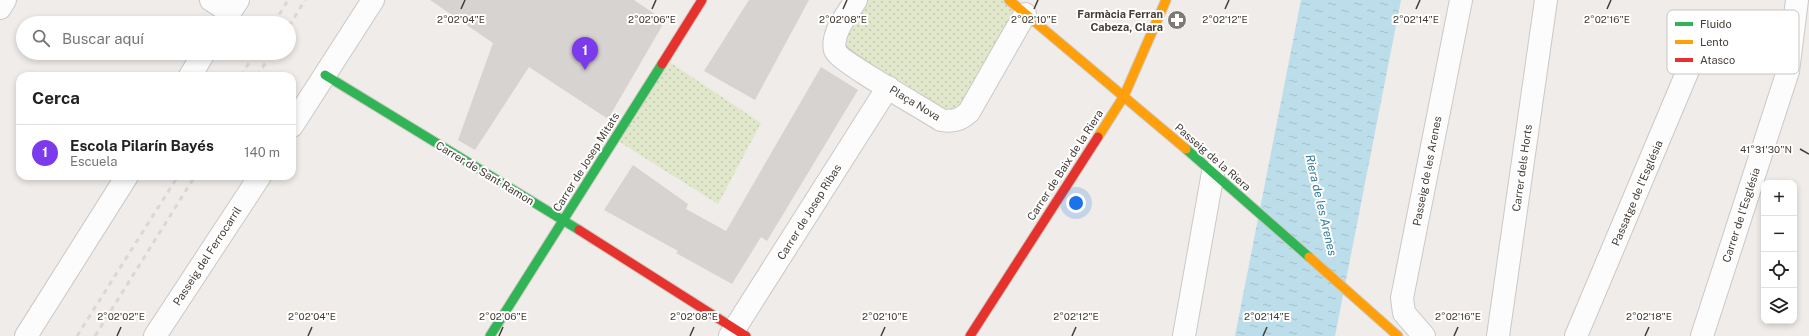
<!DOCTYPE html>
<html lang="es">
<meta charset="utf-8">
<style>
body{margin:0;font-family:"Public Sans",sans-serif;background:#f6f6f6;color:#222}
.controls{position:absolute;right:12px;bottom:12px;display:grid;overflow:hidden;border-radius:8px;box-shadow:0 2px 6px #0003}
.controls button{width:36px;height:36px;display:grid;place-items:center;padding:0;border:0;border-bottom:1px solid #e0e0e0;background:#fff;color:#222;font:20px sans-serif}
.you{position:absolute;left:1076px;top:203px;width:14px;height:14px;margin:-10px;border:3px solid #fff;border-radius:50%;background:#1a73e8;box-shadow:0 0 0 6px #1a73e833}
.badge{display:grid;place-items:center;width:26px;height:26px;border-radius:50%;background:#7c3aed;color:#fff;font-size:13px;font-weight:700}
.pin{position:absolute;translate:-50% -33px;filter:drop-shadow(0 1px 2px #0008)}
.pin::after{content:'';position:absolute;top:21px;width:14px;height:12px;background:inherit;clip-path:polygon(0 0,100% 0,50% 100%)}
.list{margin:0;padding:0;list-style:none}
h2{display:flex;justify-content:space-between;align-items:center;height:52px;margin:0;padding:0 16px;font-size:17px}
h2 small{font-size:13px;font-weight:400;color:#767676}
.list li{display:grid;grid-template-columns:26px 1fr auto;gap:12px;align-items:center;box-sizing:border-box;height:56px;padding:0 16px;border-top:1px solid #e0e0e0}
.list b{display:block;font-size:15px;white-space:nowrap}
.list p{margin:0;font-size:13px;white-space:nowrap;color:#767676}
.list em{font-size:13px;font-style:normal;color:#767676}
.icon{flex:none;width:22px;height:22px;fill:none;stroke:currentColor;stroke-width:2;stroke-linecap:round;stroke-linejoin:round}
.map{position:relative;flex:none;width:1809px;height:336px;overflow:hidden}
.search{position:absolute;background:#fff;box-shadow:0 2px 6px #0003;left:16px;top:16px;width:280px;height:44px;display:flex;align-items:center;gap:10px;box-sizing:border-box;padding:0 14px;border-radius:22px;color:#767676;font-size:15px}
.panel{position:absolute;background:#fff;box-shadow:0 2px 6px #0003;left:16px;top:72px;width:280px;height:108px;border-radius:12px}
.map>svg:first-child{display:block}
.grass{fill:url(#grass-dots)}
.water{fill:url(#water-ripples)}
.building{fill:#d7d3d0}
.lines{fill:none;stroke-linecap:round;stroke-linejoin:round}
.street-casing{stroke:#cbc8c5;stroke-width:24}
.fast-casing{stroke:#cec8c0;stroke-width:11}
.slow-casing{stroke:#cec8c0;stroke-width:11}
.jam-casing{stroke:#cec8c0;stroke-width:11}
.street{stroke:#fdfcfc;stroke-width:22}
.fast{stroke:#30b455;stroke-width:9}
.slow{stroke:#ff9f0a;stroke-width:9}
.jam{stroke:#e5322d;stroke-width:9}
.rail{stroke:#d9d8d8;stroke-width:3;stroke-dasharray:5 5;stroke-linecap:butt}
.ticks{fill:none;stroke:#443d36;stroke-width:1.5}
.labels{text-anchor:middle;stroke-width:4;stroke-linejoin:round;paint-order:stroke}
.poi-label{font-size:11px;font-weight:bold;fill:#443d36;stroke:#fff;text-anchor:end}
.street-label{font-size:11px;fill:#443d36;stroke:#fff}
.water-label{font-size:12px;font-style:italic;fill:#337a99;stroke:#fff}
.key{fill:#fff;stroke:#c7c5c3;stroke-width:1}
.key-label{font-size:11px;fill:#443d36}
.ticks-label{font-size:10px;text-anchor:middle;fill:#443d36;stroke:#fff;stroke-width:4;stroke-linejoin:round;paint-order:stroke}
</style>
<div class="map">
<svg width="1809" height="336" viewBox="0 0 1809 336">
<defs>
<pattern id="grass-dots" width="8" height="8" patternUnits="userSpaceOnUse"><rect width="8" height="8" fill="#e0e7cb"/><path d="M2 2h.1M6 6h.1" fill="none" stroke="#c1c7af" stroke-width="1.8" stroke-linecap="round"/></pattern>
<pattern id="water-ripples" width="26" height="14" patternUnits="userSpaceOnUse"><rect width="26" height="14" fill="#bcddea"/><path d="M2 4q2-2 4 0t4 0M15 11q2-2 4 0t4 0" fill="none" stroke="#a3bfc9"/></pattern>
</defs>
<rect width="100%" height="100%" fill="#efece9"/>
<g class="grass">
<polygon points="856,0 1009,0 1025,14 953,122 842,58 839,30"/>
<polygon points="665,59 761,123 718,204 615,139"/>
</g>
<polygon class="water" points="1301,0 1401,0 1335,336 1235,336"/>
<g class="building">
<polygon points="430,0 634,0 665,21 608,119 529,67 475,150 458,140 493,43"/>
<polygon points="749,0 809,0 755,100 704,71"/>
<polygon points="821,67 858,90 767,241 761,237 732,284 676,253 678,251 604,210 633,165 688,204 686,209 726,231"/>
</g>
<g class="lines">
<g class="street-casing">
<g id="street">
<polyline points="211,0 230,12"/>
<path d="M856,0C848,13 831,33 835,50C838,61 926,110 941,120C953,122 960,120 969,112L1025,14"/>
<polyline points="0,8 5,0"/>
<polyline points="223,23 238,0"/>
<polyline points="190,76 204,53"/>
<polyline points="292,126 373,0"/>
<polyline points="26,336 127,176"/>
<polyline points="155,336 260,176"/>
<polyline points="730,336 888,87"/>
<polyline points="1184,336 1213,172"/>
<polyline points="1424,336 1404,313 1402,298 1461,0"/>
<polyline points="1498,336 1546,0"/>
<polyline points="1576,336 1697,49"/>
<polyline points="1702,336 1788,71 1797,0"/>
</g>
</g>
<g class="fast-casing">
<g id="fast">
<polyline points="325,75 579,230"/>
<polyline points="1186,149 1309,257"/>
<polyline points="490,336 662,64"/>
</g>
</g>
<g class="slow-casing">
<g id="slow">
<polyline points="1009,0 1186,149"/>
<polyline points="1098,137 1124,96 1166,0"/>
<polyline points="1309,257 1398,336"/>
</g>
</g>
<g class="jam-casing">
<g id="jam">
<polyline points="662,64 702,0"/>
<polyline points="579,230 746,336"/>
<polyline points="970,336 1098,137"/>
</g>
</g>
<use href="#street" class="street"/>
<use href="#fast" class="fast"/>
<use href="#slow" class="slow"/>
<use href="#jam" class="jam"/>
<g class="rail">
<polyline points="274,23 288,0"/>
<polyline points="289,26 305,0"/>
<polyline points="241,76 255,53"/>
<polyline points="257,76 272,53"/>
<polyline points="77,336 178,176"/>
<polyline points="95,336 195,176"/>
</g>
</g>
<path class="ticks" d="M461,9L465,0M652,9L656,0M843,9L847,0M1034,9L1038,0M1225,9L1229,0M1416,9L1420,0M1607,9L1611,0M1800,149L1809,154M117,336L121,327M308,336L312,327M499,336L503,327M690,336L694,327M881,336L885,327M1072,336L1076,327M1263,336L1267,327M1454,336L1458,327M1645,336L1649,327"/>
<defs>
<g id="pharmacy-disc" transform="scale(1)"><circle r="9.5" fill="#807a75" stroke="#fff"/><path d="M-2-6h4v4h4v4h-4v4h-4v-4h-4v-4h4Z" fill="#fff"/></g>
</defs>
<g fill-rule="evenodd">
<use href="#pharmacy-disc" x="1177" y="20"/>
</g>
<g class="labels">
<g class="poi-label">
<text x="1163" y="18">Farmàcia Ferran<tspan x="1163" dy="13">Cabeza, Clara</tspan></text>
</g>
<g class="street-label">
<text transform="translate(915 103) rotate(31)" y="4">Plaça Nova</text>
<text transform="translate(1213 157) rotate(41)" y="4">Passeig de la Riera</text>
<text transform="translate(586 162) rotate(-58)" y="4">Carrer de Josep Mitats</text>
<text transform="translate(1065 165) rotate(-57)" y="4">Carrer de Baix de la Riera</text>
<text transform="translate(1522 168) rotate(-82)" y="4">Carrer dels Horts</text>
<text transform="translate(1427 171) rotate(-79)" y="4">Passeig de les Arenes</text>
<text transform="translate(485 173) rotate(31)" y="4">Carrer de Sant Ramon</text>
<text transform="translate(1637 193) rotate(-67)" y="4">Passatge de l'Església</text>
<text transform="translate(809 212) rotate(-58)" y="4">Carrer de Josep Ribas</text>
<text transform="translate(1741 215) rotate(-72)" y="4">Carrer de l'Església</text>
<text transform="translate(207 256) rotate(-57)" y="4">Passeig del Ferrocarril</text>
</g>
<g class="water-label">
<text transform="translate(1321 205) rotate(77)" y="4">Riera de les Arenes</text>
</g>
</g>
<rect x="1667" y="10" width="132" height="64" rx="6" class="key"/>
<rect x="1675" y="22" width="18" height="4" fill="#30b455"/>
<rect x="1675" y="40" width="18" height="4" fill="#ff9f0a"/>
<rect x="1675" y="58" width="18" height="4" fill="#e5322d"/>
<g class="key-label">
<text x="1700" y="28">Fluido</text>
<text x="1700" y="46">Lento</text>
<text x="1700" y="64">Atasco</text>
</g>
<g class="ticks-label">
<text x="461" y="23">2°02'04"E</text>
<text x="652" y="23">2°02'06"E</text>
<text x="843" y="23">2°02'08"E</text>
<text x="1034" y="23">2°02'10"E</text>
<text x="1225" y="23">2°02'12"E</text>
<text x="1416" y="23">2°02'14"E</text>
<text x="1607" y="23">2°02'16"E</text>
<text x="1766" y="153">41°31'30"N</text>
<text x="121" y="320">2°02'02"E</text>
<text x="312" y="320">2°02'04"E</text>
<text x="503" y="320">2°02'06"E</text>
<text x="694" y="320">2°02'08"E</text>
<text x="885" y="320">2°02'10"E</text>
<text x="1076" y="320">2°02'12"E</text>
<text x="1267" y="320">2°02'14"E</text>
<text x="1458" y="320">2°02'16"E</text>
<text x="1649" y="320">2°02'18"E</text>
</g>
</svg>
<div class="controls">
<button>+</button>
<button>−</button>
<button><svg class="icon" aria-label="locate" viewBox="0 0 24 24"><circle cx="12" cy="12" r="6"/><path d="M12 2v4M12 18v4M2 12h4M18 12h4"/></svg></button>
<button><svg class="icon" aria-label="layers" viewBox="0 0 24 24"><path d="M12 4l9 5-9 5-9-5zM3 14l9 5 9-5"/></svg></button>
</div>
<div class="you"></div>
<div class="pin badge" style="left:585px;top:70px">1</div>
<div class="search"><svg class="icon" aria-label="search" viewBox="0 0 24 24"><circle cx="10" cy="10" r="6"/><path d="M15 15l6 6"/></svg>Buscar aquí</div>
<section class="panel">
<h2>Cerca<small></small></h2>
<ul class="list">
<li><span class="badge">1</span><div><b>Escola Pilarín Bayés</b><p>Escuela</p></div><em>140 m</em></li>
</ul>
</section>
</div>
